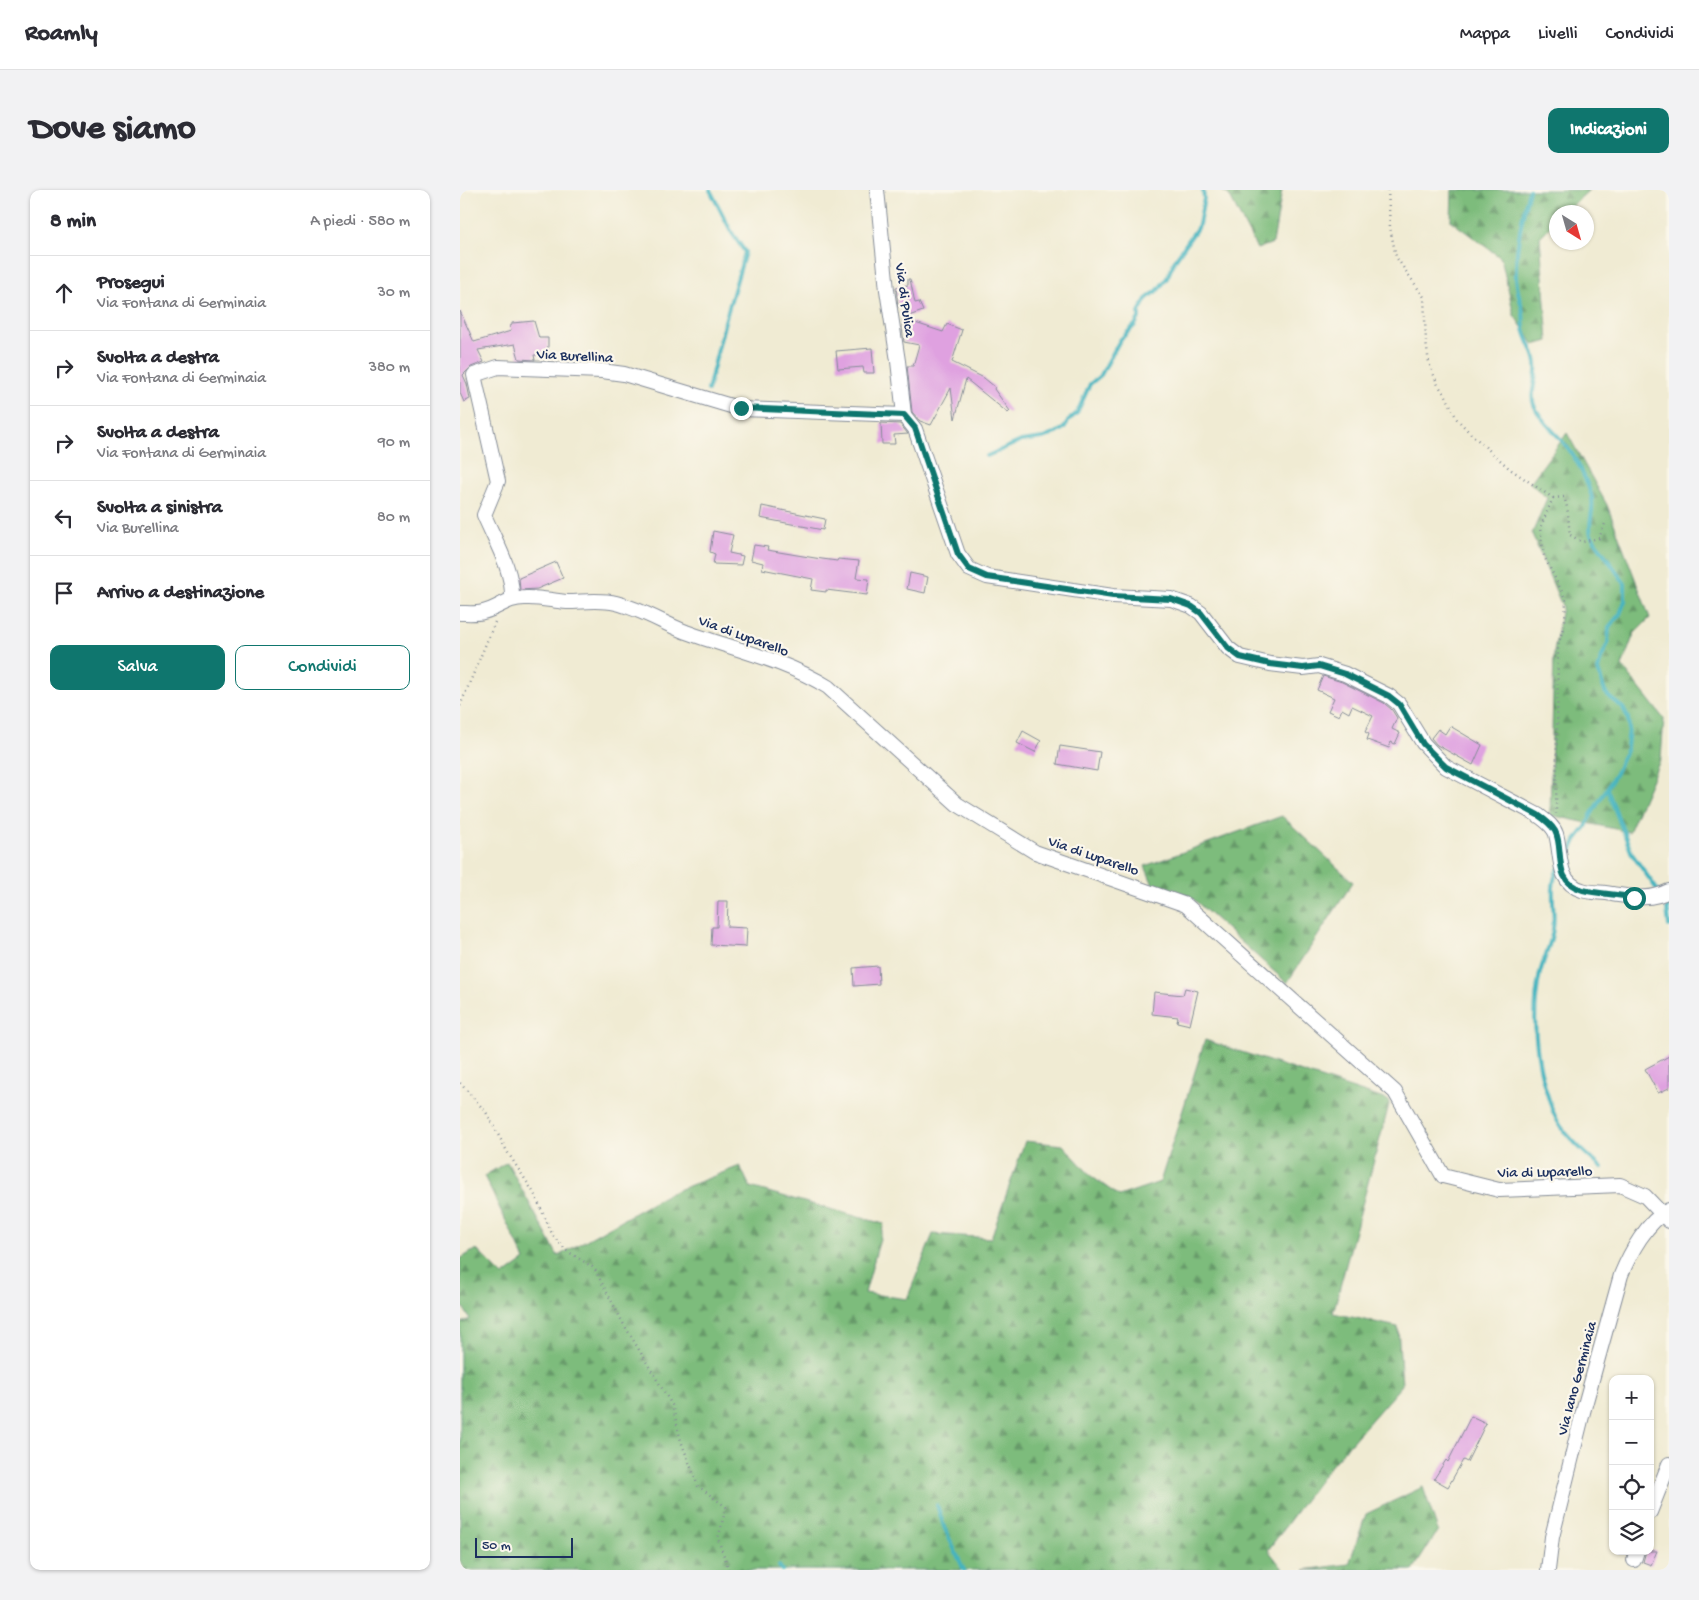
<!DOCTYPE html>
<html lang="it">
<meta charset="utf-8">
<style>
body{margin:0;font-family:"Gochi Hand",sans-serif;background:#f2f2f3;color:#2b2b33}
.controls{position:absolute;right:15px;bottom:15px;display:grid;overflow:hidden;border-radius:10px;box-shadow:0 1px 4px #0004}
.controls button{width:45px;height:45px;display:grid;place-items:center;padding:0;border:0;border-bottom:1px solid #e1e1e2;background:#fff;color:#2b2b33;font:25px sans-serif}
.compass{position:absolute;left:1089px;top:15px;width:45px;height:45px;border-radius:50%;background:#fff;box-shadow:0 1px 4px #0004;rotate:143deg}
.scale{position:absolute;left:15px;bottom:12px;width:98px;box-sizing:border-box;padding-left:5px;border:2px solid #1b2f5e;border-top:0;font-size:14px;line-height:18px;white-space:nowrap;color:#1b2f5e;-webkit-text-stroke:4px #fbf7ec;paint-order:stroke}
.stop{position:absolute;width:15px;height:15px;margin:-11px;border:4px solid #0f766e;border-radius:50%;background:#fff}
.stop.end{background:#0f766e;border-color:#fff;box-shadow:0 1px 5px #0008}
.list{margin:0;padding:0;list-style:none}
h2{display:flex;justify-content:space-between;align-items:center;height:65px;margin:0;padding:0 20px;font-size:21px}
h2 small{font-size:16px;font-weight:400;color:#7c7c81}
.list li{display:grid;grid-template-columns:32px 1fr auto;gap:15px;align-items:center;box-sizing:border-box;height:75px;padding:0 20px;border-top:1px solid #e1e1e2}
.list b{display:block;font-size:19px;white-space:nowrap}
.list p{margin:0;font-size:16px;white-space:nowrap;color:#7c7c81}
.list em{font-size:16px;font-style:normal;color:#7c7c81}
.actions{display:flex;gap:10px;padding:15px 20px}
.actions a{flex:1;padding:11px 0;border:1px solid #0f766e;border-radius:10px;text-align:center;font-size:18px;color:#0f766e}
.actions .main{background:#0f766e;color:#fff}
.icon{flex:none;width:28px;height:28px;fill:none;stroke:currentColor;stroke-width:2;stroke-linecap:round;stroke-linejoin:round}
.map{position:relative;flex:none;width:1209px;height:1380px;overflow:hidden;border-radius:10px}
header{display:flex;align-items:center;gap:30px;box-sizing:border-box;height:70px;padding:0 25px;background:#fff;border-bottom:1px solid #e1e1e2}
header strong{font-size:24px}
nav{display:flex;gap:28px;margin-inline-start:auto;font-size:18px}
.intro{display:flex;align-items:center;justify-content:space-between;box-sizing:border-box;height:120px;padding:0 30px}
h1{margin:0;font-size:35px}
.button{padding:12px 22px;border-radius:10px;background:#0f766e;color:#fff;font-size:18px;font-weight:700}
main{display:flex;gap:30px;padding:0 30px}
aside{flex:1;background:#fff;border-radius:10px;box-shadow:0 1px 4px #0004}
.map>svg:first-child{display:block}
.forest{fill:url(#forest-firs);stroke:#4c766d}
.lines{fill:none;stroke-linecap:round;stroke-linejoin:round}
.stream{stroke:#45b4bf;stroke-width:4}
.building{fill:#dfa1e0}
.minor-casing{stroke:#868d98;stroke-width:16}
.path{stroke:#868d98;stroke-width:2.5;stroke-dasharray:1 4;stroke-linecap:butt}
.minor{stroke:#fff;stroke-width:14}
.route{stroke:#0f766e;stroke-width:6}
.labels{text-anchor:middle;stroke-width:4.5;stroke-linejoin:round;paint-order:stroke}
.street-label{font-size:15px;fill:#1b2f5e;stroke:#fbf7ec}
</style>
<header>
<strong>Roamly</strong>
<nav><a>Mappa</a><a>Livelli</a><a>Condividi</a></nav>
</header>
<div class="intro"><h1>Dove siamo</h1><a class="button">Indicazioni</a></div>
<main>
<aside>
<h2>8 min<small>A piedi · 580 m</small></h2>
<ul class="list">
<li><svg class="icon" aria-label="ahead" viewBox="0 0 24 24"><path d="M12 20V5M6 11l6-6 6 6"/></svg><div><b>Prosegui</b><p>Via Fontana di Germinaia</p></div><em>30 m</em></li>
<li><svg class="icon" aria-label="right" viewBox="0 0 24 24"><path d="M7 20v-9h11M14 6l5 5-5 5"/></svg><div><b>Svolta a destra</b><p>Via Fontana di Germinaia</p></div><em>380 m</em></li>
<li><svg class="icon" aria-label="right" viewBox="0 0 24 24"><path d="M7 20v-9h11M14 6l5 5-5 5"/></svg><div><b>Svolta a destra</b><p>Via Fontana di Germinaia</p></div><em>90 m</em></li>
<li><svg class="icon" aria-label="left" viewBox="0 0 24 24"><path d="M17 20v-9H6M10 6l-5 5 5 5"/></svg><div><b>Svolta a sinistra</b><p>Via Burellina</p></div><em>80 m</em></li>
<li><svg class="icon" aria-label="arrive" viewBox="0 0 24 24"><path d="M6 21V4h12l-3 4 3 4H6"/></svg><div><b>Arrivo a destinazione</b></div></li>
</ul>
<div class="actions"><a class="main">Salva</a><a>Condividi</a></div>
</aside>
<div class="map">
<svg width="1209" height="1380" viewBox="0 0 1209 1380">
<defs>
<pattern id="forest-firs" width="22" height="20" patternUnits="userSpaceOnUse" patternTransform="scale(1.25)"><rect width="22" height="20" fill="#7dbc7c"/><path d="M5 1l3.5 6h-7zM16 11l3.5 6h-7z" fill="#669969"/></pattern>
</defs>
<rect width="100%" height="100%" fill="#fbf7ec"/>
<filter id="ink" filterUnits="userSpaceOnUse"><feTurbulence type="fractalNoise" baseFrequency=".02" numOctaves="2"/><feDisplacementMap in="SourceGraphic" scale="10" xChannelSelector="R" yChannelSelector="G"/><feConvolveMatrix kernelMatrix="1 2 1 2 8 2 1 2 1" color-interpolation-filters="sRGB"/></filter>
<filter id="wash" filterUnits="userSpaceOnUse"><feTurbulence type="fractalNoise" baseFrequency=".0096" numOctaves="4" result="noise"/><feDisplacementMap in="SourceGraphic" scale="20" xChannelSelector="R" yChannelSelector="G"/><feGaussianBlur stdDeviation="1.12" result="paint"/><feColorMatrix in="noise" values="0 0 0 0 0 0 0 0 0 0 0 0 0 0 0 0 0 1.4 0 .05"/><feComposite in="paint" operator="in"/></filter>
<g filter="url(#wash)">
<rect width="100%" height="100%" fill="#f0ebd3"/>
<g class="forest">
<polygon points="761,0 822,0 813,53 797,59 769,5"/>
<polygon points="992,0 1129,0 1105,22 1096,22 1096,31 1080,47 1088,151 1074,155 1054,125 1041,68 991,31"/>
<polygon points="1107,243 1147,315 1190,428 1174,444 1162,476 1204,529 1201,568 1169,642 1090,625 1094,462 1102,416 1072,344 1087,308 1070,293"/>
<polygon points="822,626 893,692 827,793 730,706 693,695 685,676"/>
<polygon points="745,850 930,911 873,1123 938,1137 942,1195 867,1280 808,1360 824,1380 5,1380 0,1371 0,1134 10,1129 0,1112 0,1069 16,1059 43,1086 65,1070 24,986 47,972 98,1066 208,1004 280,976 290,997 424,1034 405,1103 447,1109 473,1044 531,1048 565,951 603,955 631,986 659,1006 700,992"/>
<polygon points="963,1297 978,1341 953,1380 844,1380 889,1374 906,1324"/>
</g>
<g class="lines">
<g class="stream">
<path d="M1069,0C1062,27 1056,54 1056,82C1055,96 1061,110 1063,123C1064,128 1063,133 1064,138C1066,151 1075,161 1076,174C1078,187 1069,203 1074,215C1080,230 1093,240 1102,251C1115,265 1125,287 1131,304C1136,319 1127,331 1131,345L1165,394V411L1160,424L1149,437L1148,453L1141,469L1138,480L1145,502L1150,508L1163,518L1168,528L1169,537L1167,558L1156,583L1131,625L1126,637L1116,650L1106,674"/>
<polyline points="248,200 265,131 285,62 272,43 250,0"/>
<polyline points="527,266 561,251 583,248 596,243 604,238 609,230 617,223 630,194 641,185 660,150 675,135 679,128 679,122 686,109 698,100 707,88 715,70 739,35 744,8 743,0"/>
<polyline points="1147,599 1172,664 1198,701"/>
<path d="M1098,679C1088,697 1096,720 1093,739C1091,754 1084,768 1080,783C1071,825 1075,870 1089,910C1092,920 1096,930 1102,938C1113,953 1128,966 1142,978"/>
<polyline points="1203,706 1206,710 1209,736"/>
<polyline points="477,1315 484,1337 504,1380"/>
<polyline points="319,1376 322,1380"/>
</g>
</g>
<g id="blocks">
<g class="building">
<polygon points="448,89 450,89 455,113 459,112 463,121 443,128 445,115 438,117 436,97 448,95"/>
<polygon points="0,121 14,152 51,141 50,136 52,135 52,133 74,131 79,148 88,148 88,165 74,165 75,170 59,169 55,154 18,160 24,172 11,177 3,185 7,194 10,209 4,212 0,203"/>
<polygon points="443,129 483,142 487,134 502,140 492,172 524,188 535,197 534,199 550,221 548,223 506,189 495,229 491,198 471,235 460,231 452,222 447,176 453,176 459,155 444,152 442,138"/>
<polygon points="412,158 414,183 404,183 403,177 378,179 376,161"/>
<polygon points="421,233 440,234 448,244 434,245 435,254 422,254"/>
<polygon points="302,316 365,329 363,340 300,328"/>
<polygon points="253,341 273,345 269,363 283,366 281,375 253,374 255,364 250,362"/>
<polygon points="294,355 308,357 307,360 355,368 377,371 378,369 399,371 396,388 409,389 407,405 366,400 366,402 351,400 353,389 302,379 303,373 291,370"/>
<polygon points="96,372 103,388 77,399 60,400 59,388"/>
<polygon points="450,383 468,387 465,403 447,399"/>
<polygon points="863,486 882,492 924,513 932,520 937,528 932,539 940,543 935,554 931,552 929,558 907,550 909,544 905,542 913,526 892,516 889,523 882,519 879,526 868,521 874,508 857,500"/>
<polygon points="990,536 1022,555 1013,575 977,555 971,548 978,539 985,544"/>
<polygon points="563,541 581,551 575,562 557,553"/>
<polygon points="600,556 640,562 637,581 597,574"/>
<polygon points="258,711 268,711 267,737 287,738 286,757 251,755 252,737 257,737"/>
<polygon points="418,776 419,794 394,796 393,778"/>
<polygon points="725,798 738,801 730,835 717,832 718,827 692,824 694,802 723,805"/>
<polygon points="1209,866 1209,898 1198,903 1185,879"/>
<polygon points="1011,1226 1026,1233 1007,1272 1003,1270 988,1297 974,1289 986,1270 988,1272"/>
<polygon points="1186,1361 1197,1361 1191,1375 1183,1372"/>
</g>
</g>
</g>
<g filter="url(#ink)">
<use href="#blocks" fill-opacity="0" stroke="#868d98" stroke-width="1"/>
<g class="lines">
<g class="minor-casing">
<g id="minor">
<polyline points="417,0 427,100 438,171 444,225"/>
<path d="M444,225L455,239L498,364L509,379L527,387L653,406L711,409L731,416L741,423L768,458L780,467L810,474L843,478L859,476L885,484L929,506L939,514L963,553L986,577L1078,625C1084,630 1093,635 1096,644C1102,665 1096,692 1122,700C1131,703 1143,702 1152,704C1173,707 1189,711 1209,701"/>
<path d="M52,408C53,380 35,351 24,325L38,291L14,185L38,177L142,181L164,184L281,219L444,225"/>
<path d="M0,423C7,423 16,424 23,422C40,418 46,408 65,408C79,407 93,411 107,412C123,412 140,409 156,413C181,419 203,433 226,442C273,459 325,470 368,497L497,614L575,662L726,715L935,902L983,986L1039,1000L1160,995L1185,1006L1209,1031"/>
<polyline points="1190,1322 1209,1274"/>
<polyline points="1174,1370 1177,1361"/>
<path d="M1088,1380L1092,1347L1123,1222L1161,1085C1170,1063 1187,1031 1209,1020"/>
</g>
</g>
<g class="path">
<polyline points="928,0 930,37 936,67 964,107 966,152 969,173 978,195 986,206 997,229 1010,243 1050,279 1093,308 1080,338 1084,366 1106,410 1105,431 1098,456 1096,624"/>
<path d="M1093,308L1104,307C1109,320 1108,331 1110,345L1122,352L1139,348L1146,331"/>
<polyline points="0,516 35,432"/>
<polyline points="0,893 26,922 48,963 74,1003 93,1046 107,1061 134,1078 163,1133 212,1215 221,1251 238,1296 266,1317 258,1349 269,1380"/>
</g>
<use href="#minor" class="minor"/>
</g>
</g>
<g class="lines" filter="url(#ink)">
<path class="route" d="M281,218L444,225L455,238L498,364L509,379L527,387L653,406L711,409L731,416L741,423L768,458L780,467L810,474L843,478L859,476L885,484L929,506L939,514L963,554L986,577L1078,625C1084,629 1091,634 1095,641C1105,659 1091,692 1123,700C1138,704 1157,704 1174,708"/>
</g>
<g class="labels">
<g class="street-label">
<text transform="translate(446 110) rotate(82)" y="5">Via di Pulica</text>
<text transform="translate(115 165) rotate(3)" y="5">Via Burellina</text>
<text transform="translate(284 445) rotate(20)" y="5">Via di Luparello</text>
<text transform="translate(634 665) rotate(19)" y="5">Via di Luparello</text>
<text transform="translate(1085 981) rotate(-1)" y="5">Via di Luparello</text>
<text transform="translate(1116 1188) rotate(-75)" y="5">Via Iano Germinaia</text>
</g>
</g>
</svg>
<div class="controls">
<button>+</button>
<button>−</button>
<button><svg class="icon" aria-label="locate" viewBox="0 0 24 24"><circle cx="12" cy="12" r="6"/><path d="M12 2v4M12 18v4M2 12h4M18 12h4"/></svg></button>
<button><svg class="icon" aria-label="layers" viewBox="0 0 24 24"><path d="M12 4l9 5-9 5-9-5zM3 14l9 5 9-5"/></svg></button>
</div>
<svg class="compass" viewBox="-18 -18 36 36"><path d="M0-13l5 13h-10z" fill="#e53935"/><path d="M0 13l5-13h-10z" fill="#7c7c81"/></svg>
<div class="scale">50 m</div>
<div class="stop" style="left:1174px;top:708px"></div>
<div class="stop end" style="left:281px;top:218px"></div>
</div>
</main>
